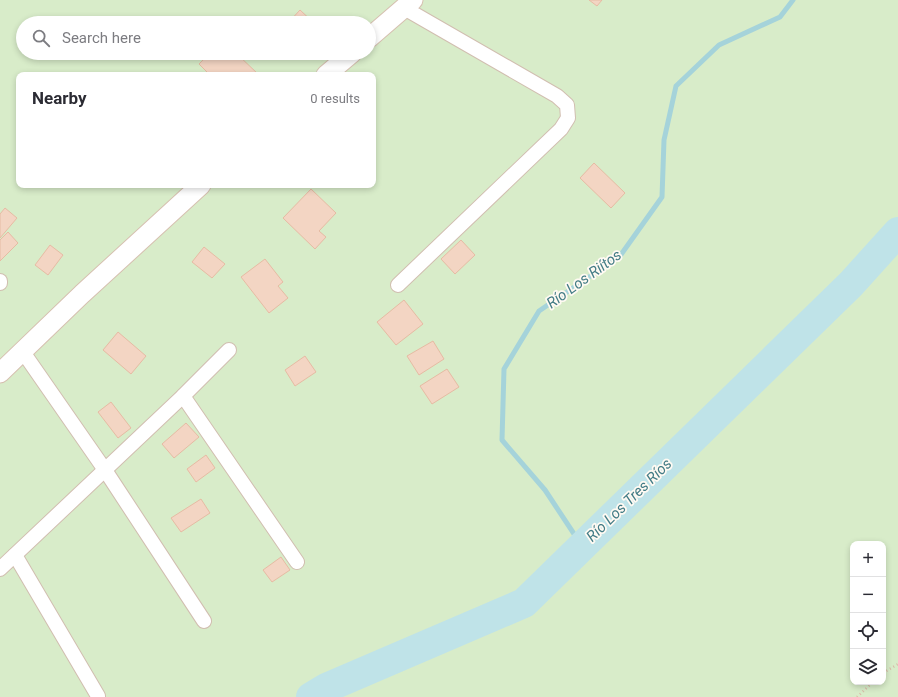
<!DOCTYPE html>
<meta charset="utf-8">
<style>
body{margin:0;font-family:Roboto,sans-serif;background:#f2f2f3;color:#2b2b33}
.controls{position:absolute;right:12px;bottom:12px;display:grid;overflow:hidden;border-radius:8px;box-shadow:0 2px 6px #0003}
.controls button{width:36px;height:36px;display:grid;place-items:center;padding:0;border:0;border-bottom:1px solid #e1e1e2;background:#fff;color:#2b2b33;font:20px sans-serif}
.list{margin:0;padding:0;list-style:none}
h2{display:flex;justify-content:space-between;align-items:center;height:52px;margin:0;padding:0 16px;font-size:17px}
h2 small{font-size:13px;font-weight:400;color:#7c7c81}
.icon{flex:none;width:22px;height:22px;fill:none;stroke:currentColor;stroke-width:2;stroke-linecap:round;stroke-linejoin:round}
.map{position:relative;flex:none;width:898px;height:697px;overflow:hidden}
.search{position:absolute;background:#fff;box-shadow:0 2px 6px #0003;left:16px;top:16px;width:360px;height:44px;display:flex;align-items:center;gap:10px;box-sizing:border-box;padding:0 14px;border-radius:22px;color:#7c7c81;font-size:15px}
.panel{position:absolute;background:#fff;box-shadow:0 2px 6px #0003;left:16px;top:72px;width:360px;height:116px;border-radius:8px}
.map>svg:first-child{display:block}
.green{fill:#d8ecc9;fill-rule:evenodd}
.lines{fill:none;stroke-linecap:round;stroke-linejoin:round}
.stream{stroke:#a5d3da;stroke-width:5}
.river{stroke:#bfe3e8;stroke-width:30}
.building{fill:#f3d5c3;stroke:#e6bba3}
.street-casing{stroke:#d1beb0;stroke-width:16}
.secondary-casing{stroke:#d6c0b0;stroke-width:21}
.path{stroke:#d9b8a5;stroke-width:2.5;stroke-dasharray:1 3;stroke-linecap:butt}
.street{stroke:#fff;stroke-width:14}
.secondary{stroke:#fff;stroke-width:19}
.labels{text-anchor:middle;stroke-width:3.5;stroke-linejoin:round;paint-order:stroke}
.water-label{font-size:15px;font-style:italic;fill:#437c86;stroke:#fffaf3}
</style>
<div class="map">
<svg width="898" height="697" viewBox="0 0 898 697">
<rect width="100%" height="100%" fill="#fdf6ec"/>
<path class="green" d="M0,0H898V697H0ZM23,23H369V53H23ZM19,75H373V185H19ZM853,544H883V682H853Z"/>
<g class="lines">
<polyline class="stream" points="582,546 545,490 502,440 504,369 539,311 620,256 662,197 664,140 676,86 719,45 780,17 793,0"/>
<polyline class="river" points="311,697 326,688 524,603 851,284 898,232"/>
</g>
<g class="building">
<polygon points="589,0 602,0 597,6"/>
<polygon points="300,10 314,23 288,23"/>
<polygon points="210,53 236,53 259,75 210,75 199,64"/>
<polygon points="594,163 625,193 611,208 580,178"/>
<polygon points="311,189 336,213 319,231 326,237 315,249 283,218"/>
<polygon points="5,208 17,218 0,238 0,214"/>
<polygon points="8,232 18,243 0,261 0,240"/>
<polygon points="461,240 475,255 455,274 441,259"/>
<polygon points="50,245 63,255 48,275 35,265"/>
<polygon points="204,247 225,264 212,278 192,262"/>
<polygon points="265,259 283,282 278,286 288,298 269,313 241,277"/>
<polygon points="404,300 423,324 396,345 377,322"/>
<polygon points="118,332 146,356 131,374 103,350"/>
<polygon points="433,341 444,359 419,375 407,356"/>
<polygon points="305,356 316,372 295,386 285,370"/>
<polygon points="447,369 459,387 432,404 420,386"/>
<polygon points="111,402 131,428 118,438 98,412"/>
<polygon points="186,423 199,437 174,458 162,444"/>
<polygon points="206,455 215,468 196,482 187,469"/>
<polygon points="201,499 210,513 181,532 171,518"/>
<polygon points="281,557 290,570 272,582 263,570"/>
</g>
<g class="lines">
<g class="street-casing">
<g id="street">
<polyline points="0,281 0,283"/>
<polyline points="398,285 561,129 568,118 567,105 557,96 404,8"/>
<polyline points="23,352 105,470 204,621"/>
<polyline points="183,396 297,562"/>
<polyline points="15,555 98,696"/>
<polyline points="0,569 183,396 229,350"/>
</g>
</g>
<g class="secondary-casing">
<g id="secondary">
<polyline points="369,38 413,0"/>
<polyline points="326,75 352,53"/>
<polyline points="0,373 82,294 201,185"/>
</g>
</g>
<g class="path">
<polyline points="883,673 898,664"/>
<polyline points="857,697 873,682"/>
</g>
<use href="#street" class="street"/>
<use href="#secondary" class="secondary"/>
</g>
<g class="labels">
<g class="water-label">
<text transform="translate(584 279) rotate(-36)" y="5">Río Los Riítos</text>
<text transform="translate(629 500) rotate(-44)" y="5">Río Los Tres Ríos</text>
</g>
</g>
</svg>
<div class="controls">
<button>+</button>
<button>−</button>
<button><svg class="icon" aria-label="locate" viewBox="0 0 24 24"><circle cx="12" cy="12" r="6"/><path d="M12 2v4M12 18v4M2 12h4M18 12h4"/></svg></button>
<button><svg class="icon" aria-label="layers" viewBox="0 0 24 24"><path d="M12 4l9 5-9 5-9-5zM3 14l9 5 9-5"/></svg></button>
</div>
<div class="search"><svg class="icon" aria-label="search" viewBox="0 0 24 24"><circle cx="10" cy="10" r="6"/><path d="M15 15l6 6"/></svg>Search here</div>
<section class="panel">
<h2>Nearby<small>0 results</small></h2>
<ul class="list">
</ul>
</section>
</div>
